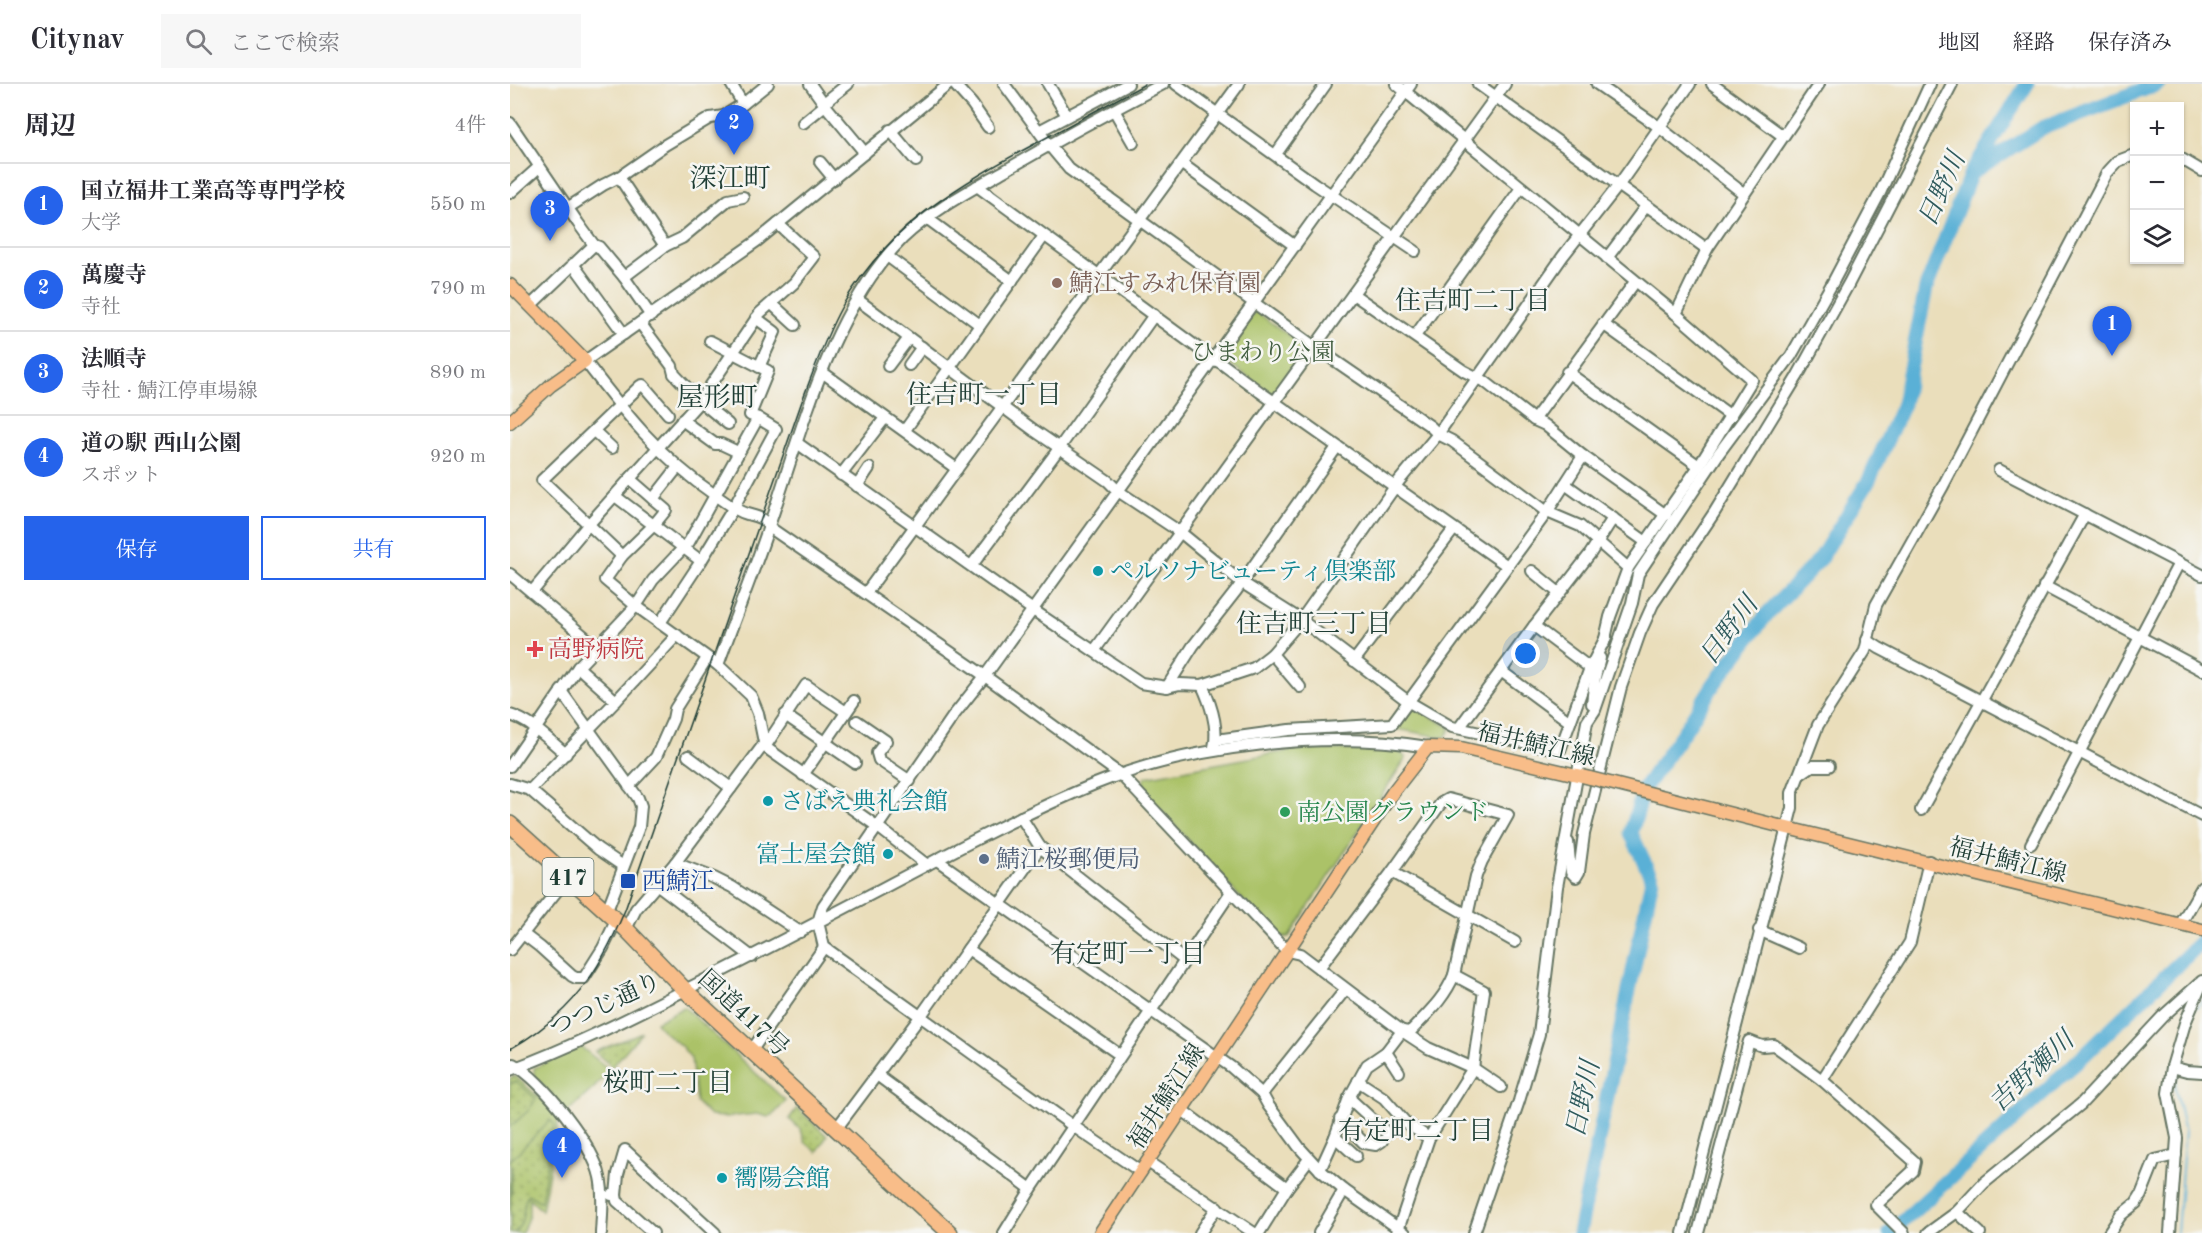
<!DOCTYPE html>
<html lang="ja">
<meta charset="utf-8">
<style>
body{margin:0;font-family:"Old Standard TT","Noto Serif JP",serif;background:#f7f7f7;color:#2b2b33}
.controls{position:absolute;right:18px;top:18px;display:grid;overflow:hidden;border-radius:0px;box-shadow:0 2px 4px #0004}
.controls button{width:54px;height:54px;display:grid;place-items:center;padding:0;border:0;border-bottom:2px solid #e1e1e2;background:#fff;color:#2b2b33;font:30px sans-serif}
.you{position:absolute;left:1016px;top:570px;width:21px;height:21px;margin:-15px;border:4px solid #fff;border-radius:50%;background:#1a73e8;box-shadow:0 0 0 9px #1a73e833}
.badge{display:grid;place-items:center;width:39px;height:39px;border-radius:50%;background:#2563eb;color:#fff;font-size:20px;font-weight:700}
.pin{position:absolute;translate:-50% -50px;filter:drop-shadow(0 2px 3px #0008)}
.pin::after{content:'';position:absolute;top:32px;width:21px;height:18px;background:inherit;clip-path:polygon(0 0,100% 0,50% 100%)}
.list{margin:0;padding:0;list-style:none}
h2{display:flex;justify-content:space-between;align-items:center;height:78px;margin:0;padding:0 24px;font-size:26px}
h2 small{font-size:20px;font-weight:400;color:#7c7c81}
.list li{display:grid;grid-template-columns:39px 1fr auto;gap:18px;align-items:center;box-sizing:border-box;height:84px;padding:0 24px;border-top:2px solid #e1e1e2}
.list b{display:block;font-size:22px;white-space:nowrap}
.list p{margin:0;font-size:20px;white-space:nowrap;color:#7c7c81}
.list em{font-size:20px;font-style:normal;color:#7c7c81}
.actions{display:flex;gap:12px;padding:18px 24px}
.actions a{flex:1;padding:14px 0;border:2px solid #2563eb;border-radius:0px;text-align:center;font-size:21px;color:#2563eb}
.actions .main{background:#2563eb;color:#fff}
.icon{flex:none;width:33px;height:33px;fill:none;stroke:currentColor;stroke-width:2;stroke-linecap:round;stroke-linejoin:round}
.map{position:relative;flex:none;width:1692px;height:1149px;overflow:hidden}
header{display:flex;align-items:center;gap:36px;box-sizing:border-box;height:84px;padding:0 30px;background:#fff;border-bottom:2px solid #e1e1e2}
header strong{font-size:28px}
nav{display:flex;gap:33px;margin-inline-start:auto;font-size:21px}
.search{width:420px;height:54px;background:#f7f7f7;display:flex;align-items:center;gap:15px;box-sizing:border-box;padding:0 21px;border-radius:0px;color:#7c7c81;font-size:22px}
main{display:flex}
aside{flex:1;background:#fff}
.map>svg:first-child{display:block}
.park{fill:#abc267;stroke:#65804e;stroke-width:1.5}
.garden{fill:url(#garden-dots);stroke:#65804e;stroke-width:1.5}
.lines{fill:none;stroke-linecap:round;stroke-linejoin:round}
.stream{stroke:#5ab0d6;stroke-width:2}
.river{stroke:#5ab0d6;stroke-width:15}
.minor-casing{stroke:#667563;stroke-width:14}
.major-casing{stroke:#667563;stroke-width:15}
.highway-casing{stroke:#667563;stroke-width:18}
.minor{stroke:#fff;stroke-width:10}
.major{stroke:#f8bd89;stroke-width:12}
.highway{stroke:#f8bd89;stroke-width:15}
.tram{stroke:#1f3d34;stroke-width:1.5}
.major-bridge-casing{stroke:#667563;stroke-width:15;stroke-linecap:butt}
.major-bridge{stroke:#f8bd89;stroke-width:12}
.education-dot{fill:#8d6e63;stroke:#f6f6f2;stroke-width:2}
.culture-dot{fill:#0f9aa8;stroke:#f6f6f2;stroke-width:2}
.health-dot{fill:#e0444e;stroke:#f6f6f2;stroke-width:2}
.leisure-dot{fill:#2e9e5b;stroke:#f6f6f2;stroke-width:2}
.service-dot{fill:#5c6f8a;stroke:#f6f6f2;stroke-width:2}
.transit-dot{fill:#1a4fb4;stroke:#f6f6f2;stroke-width:2}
.labels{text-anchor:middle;stroke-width:5;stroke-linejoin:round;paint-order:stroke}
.shield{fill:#f6f6f2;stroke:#60746d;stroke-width:1.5}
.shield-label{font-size:22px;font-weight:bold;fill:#1f3d34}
.education-label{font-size:24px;fill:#785e54;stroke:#f6f6f2;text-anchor:start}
.park-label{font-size:24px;fill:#425e41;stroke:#f6f6f2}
.culture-label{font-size:24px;fill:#0d838f;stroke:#f6f6f2;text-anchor:start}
.health-label{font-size:24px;fill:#be3a42;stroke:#f6f6f2;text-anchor:start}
.street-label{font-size:24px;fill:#1f3d34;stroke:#f6f6f2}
.leisure-label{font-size:24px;fill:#27864d;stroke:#f6f6f2;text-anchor:start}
.service-label{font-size:24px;fill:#4e5e75;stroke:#f6f6f2;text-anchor:start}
.transit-label{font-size:24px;fill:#164399;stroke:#f6f6f2;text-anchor:start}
.water-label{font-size:26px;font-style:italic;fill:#2e5a5c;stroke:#f6f6f2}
.neighbourhood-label{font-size:26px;fill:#1f3d34;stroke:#f6f6f2}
.quarter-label{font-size:27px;fill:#1f3d34;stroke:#f6f6f2}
</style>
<header>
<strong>Citynav</strong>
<div class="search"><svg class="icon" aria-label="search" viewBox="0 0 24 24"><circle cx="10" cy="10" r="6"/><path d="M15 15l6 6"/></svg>ここで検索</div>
<nav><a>地図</a><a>経路</a><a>保存済み</a></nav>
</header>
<main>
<aside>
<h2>周辺<small>4件</small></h2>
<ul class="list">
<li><span class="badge">1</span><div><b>国立福井工業高等専門学校</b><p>大学</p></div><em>550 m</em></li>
<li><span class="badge">2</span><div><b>萬慶寺</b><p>寺社</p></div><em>790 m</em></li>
<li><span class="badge">3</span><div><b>法順寺</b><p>寺社 · 鯖江停車場線</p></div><em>890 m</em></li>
<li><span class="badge">4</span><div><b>道の駅 西山公園</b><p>スポット</p></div><em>920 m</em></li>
</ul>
<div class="actions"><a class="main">保存</a><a>共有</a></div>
</aside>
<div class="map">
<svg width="1692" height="1149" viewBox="0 0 1692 1149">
<defs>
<pattern id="garden-dots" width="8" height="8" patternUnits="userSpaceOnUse" patternTransform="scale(1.5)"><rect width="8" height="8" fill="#abc267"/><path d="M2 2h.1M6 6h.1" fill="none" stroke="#8b9f56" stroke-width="1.8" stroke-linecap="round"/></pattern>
</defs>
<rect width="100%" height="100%" fill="#f6f6f2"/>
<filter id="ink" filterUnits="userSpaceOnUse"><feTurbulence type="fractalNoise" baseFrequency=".0167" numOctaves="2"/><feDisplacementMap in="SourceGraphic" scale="12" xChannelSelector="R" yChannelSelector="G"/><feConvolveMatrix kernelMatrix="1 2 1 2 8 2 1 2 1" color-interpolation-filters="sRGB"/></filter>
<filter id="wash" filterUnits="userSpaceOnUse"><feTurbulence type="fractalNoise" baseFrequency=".008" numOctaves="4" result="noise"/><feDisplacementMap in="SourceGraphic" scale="24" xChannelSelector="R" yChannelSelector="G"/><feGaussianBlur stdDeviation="1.35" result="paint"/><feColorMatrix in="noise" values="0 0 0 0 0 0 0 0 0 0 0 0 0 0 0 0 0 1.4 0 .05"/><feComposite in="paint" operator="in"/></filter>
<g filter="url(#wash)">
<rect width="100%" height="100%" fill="#eadebb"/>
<g class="park">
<polygon points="745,227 796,264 762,310 711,273"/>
<polygon points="899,620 941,644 935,654 881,644"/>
<polygon points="789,665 888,666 896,674 779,853 767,854 631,704 635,693"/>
<polygon points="174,923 276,1017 264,1030 258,1033 247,1030 216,1033 200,1032 186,1018 181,974 172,963 151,945 146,938"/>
<polygon points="71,963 100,986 84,1004 56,1029 24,991 24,984"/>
<polygon points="5,992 48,1030 49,1034 32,1127 19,1114 19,1131 12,1149 0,1149 0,994"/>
</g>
<g class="garden">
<polygon points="132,948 102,983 85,968"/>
<polygon points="6,997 26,1015 19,1026 0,1043 0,1000"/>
<polygon points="287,1024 317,1052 307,1068 295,1058 291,1046 279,1035"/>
<path d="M40,1036L44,1040L31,1118L18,1110C10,1122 18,1136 4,1149H0L2,1088L0,1077Z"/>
</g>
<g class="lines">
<g class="stream">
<polyline points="1687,924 1692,916"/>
<polyline points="1667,1149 1675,1048 1665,1003 1667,989"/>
</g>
<g class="river">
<polyline points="1464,87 1532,44 1648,0"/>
<polyline points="1069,1149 1142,795 1121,749 1134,704 1175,646 1204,600 1257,530 1310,475 1359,396 1393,320 1416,204 1461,89 1517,0"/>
<polyline points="1380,1149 1573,972 1692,857"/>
</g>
</g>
</g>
<g filter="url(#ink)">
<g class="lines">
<g class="minor-casing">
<g id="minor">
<polyline points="221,0 233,20"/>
<polyline points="338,0 319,15 315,21 355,69"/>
<path d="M439,0L247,157L75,277C115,329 150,374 205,411C215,418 226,427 237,430C247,433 253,433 259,443L475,592L611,691L777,867L790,870L892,947L918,964L963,984L991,1003"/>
<polyline points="444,0 462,20 478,43"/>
<polyline points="494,0 539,61 559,85 805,263 920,342 928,350 942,357 1037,428 1070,442 1118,484"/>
<polyline points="538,0 557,32"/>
<polyline points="666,0 805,100 905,167"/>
<polyline points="886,0 1166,230 1242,296 1189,382 1118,484 1100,533 1094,559"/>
<polyline points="968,0 1197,165"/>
<polyline points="1087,0 1149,43 1233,109"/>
<polyline points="1202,0 1273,52"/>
<polyline points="604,26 623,59"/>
<polyline points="0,39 68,139 84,161 89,163 114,193 141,232"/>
<polyline points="293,39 315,21 300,0"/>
<polyline points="380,46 406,77"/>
<polyline points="529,47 618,0"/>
<polyline points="766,70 816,0"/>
<polyline points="1670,74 1692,87"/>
<polyline points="310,78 324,95"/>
<polyline points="672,80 785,162"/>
<polyline points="109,93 155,162"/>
<polyline points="467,102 703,275 711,279 750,308 996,481"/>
<polyline points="0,109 29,83"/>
<polyline points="59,123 93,101 109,93 155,61 200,34 214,32 233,20 258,0"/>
<polyline points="418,135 502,197"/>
<polyline points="377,172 470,241"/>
<polyline points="1097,174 1136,122"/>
<polyline points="63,180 114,250"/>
<polyline points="114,193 155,162 172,154 218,116 233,113"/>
<polyline points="843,210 954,287 974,297 1024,336 1035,341 1073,372 1156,431"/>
<polyline points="348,216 525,347 598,397 608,407 670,448 731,498 791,536 899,618 942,643 1050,666 1080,584 1096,553"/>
<polyline points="262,220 285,241"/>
<polyline points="21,221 84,161"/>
<polyline points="1166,230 1197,165 1309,0"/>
<polyline points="246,234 265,248 249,283"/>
<polyline points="130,239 162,282 164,290 190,317 218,340"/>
<polyline points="1093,240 1221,332"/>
<polyline points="905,252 1011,104"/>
<polyline points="399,281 412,263"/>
<polyline points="378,282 399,254"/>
<polyline points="312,288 447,385"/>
<polyline points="1057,288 1189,382"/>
<polyline points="172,336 205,360 211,360 228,368"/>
<polyline points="1024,336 1125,198"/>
<polyline points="395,346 534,152"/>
<polyline points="84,347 102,364"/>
<polyline points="287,359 523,526 631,599 657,603 670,600 692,601 744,584 762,570 791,536 889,397 928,350 1053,172 1108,102 1180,0"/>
<polyline points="168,383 143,415 156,426 143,442 112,472 95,496 126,522 143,496 179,458 248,334 240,331 258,287 200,257"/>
<polyline points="1489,386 1692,491"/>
<polyline points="331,391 375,334"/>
<polyline points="120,395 143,415"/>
<polyline points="1055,400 1136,458"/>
<polyline points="347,402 359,384"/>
<polyline points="105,412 191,477 150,539"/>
<polyline points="112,472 32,396 130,302 133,301 158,330"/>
<polyline points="191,477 224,423 266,345 248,334"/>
<polyline points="462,481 545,370 644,231"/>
<polyline points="1022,487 1049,509"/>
<polyline points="0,490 87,563"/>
<polyline points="1534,502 1692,586"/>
<polyline points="22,508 79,440 190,317 250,229 284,199 304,173 268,140"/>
<polyline points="356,509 729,0"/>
<polyline points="1024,542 1080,584"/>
<polyline points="1357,556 1369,564 1692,732"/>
<polyline points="584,567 995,0"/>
<polyline points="762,570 790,603"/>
<polyline points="844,577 944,445"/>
<path d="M208,581C225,533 245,485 261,436C293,343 321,227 392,155C421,127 459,107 494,87C546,57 599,28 653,0"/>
<polyline points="68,583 106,617"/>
<polyline points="991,587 1060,638"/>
<path d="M692,601C700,618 709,644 704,663"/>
<polyline points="657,603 683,562 726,507 827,363"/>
<polyline points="51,607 128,714 131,722 129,743 96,829"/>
<polyline points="1082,620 1085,593 1090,574"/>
<path d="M0,631C21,637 39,656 56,670"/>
<polyline points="275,631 345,679"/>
<polyline points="347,637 376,657 367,669 369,676 400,697"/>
<polyline points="949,644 1024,542 1080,470 1103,434"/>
<polyline points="706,656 779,646 882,640 1037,428 1073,372"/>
<polyline points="255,663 296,601 336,628"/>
<polyline points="178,672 221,704"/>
<polyline points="0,682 68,583 126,522 208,581 241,612 248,629 255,663 368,743 417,781"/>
<polyline points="293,691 344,617"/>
<polyline points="1289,691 1302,682 1319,682"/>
<polyline points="0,700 20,706 88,765 113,782"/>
<polyline points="119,702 146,673 163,635 165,625 197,574"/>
<polyline points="20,706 106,617 167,551"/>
<polyline points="1411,726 1575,430"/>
<polyline points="1058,758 1061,788 1066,793 1069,788 1074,750 1111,603 1130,549 1143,520 1204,429 1287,293 1339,199 1442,0"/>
<polyline points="1521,760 1669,479"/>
<polyline points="530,763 674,876"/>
<polyline points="427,776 721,983 752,1010 758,1021 789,1063 810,1086 834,1106 895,1149"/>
<polyline points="165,779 204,794 222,803 290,848"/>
<polyline points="882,788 1005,858"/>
<polyline points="148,801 242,873"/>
<polyline points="1670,841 1692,803"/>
<polyline points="116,845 126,825 165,779 254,660"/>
<polyline points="1249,846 1289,864"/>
<polyline points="13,850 30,863 62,892 66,894 74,894 93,864 106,837"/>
<polyline points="458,865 610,971"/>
<polyline points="0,866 58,793"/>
<path d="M809,884L882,788L931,719L938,715L998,731L972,777L966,792L944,891C935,914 917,930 900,948L892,947"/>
<polyline points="242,966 314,863"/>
<polyline points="876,968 889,988"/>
<path d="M3,980C31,994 84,1062 90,1093C94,1111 92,1131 91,1149"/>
<polyline points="1662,983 1677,987 1692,988"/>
<path d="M0,986C62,963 122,933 181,903C245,871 308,838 371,805C441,768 512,730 585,700C681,661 817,646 918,663"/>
<polyline points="367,991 521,1105"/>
<polyline points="1312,996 1400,858 1419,777"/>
<polyline points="848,997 874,1014 896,1039 919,1054"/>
<polyline points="752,1010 835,906"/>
<polyline points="839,1014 877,1049"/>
<polyline points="672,1026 777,1104"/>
<polyline points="830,1035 854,1059 866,1061 872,1057"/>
<polyline points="326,1045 410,933 530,763 511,733"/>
<polyline points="825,1053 846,1072"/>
<polyline points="638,1078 744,1149"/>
<polyline points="810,1086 825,1053 839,1014 857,981 876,968 892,947"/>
<polyline points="631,1088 563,1042 314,863 308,838 313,822 444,631 475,592 901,0"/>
<polyline points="101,1111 106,1111 107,1117 143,1149"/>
<polyline points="106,1111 108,1090 115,1066 205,1149"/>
<polyline points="1447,1128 1470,1149"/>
<polyline points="494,1149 521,1105 721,808"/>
<polyline points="690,1149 707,1123"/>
<polyline points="749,1149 777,1104 799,1075"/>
<polyline points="809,1149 834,1106"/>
<polyline points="887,1149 919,1054 963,984 974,907 944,891"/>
<polyline points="964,1149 1009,1017 1029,950 1047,803 1077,638 1085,626 1122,519 1128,490 1209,369 1281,272 1323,198 1370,109 1420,0"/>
<polyline points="1173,1149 1282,724 1282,709 1308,641 1355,567 1366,521 1433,402 1597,89 1608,77 1624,71"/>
<polyline points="1188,1149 1239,957 1252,962 1264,961 1312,996 1405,1078 1403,1087 1366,1121 1394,1149"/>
<polyline points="1418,1149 1447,1128 1474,1099 1571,1020 1652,933 1692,897"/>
<polyline points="1599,1149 1611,1131 1626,1119 1631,1111 1645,1076 1666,1071"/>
<polyline points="1660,1149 1667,1054 1658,1009 1662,983 1675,939 1692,899"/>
</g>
</g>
<g class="major-casing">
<g id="major">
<polyline points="0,201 75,277 41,301 0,338"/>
<polyline points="1269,742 1692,846"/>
<polyline points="590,1149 883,708 918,663 951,664 1080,694"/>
</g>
</g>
<g class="highway-casing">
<polyline id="highway" points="0,740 116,845 175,906 440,1149"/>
</g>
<use href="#minor" class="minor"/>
<use href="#major" class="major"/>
<use href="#highway" class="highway"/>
<path class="tram" d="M0,965C61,931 89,889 115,826L292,317C304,286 315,253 331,224C375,146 442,104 519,63C558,42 597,21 635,0"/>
<g class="major-bridge-casing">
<polyline id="major-bridge" points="1080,694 1269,742"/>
</g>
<use href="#major-bridge" class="major-bridge"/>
</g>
</g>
<circle class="education-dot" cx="547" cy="199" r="6"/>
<g class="culture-dot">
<circle cx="588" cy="487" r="6"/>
<circle cx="258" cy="717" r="6"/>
<circle cx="378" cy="770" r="6"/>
<circle cx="212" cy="1094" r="6"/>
</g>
<path class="health-dot" d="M22 556h6v6h6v6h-6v6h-6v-6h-6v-6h6z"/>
<circle class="leisure-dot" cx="775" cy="728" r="6"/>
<circle class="service-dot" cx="474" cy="775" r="6"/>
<rect class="transit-dot" x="110" y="789" width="16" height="16" rx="3"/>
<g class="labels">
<rect class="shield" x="32.5" y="774" width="51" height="38" rx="4.5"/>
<g class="shield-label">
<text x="58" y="801">417</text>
</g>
<g class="education-label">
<text x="559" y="207">鯖江すみれ保育園</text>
</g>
<g class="park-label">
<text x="753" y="276">ひまわり公園</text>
</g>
<g class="culture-label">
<text x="600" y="495">ペルソナビューティ倶楽部</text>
<text x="270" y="725">さばえ典礼会館</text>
<text x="366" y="778" text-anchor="end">富士屋会館</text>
<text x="224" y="1102">嚮陽会館</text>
</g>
<g class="health-label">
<text x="38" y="573">高野病院</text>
</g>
<g class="street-label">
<text transform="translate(1026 660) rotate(13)" y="8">福井鯖江線</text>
<text transform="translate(1498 776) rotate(14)" y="8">福井鯖江線</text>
<text transform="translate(95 920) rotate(-25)" y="8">つつじ通り</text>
<text transform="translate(234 929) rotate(43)" y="8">国道417号</text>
<text transform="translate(656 1012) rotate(-57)" y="8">福井鯖江線</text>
</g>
<g class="leisure-label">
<text x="787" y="736">南公園グラウンド</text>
</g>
<g class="service-label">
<text x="486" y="783">鯖江桜郵便局</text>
</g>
<g class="transit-label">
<text x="132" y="805">西鯖江</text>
</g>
<g class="water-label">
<text transform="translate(1431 105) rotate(-66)" y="9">日野川</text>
<text transform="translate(1218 546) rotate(-53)" y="9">日野川</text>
<text transform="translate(1521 987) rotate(-43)" y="9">吉野瀬川</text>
<text transform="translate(1072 1015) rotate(-78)" y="9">日野川</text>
</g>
<g class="neighbourhood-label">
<text x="963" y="225">住吉町二丁目</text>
<text x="474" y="319">住吉町一丁目</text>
<text x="804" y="548">住吉町三丁目</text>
<text x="618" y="878">有定町一丁目</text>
<text x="158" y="1007">桜町二丁目</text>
<text x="906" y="1055">有定町二丁目</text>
</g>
<g class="quarter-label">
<text x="220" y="103">深江町</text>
<text x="207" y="322">屋形町</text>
</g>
</g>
</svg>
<div class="controls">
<button>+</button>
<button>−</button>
<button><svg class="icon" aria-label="layers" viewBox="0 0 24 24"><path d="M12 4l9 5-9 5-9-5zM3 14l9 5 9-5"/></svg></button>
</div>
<div class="you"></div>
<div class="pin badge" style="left:1602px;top:272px">1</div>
<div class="pin badge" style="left:224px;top:71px">2</div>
<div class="pin badge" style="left:40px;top:157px">3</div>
<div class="pin badge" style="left:52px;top:1094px">4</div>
</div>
</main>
